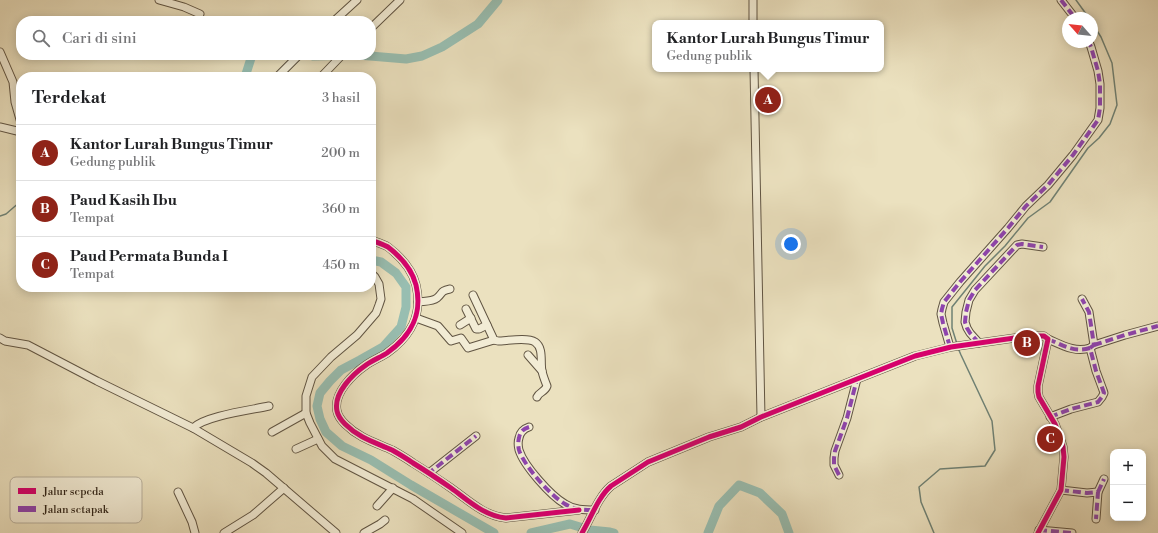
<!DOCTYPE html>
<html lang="id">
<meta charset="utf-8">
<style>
body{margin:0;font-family:"Libre Bodoni",serif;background:#f2f2f2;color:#202124}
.controls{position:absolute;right:12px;bottom:12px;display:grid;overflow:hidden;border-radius:8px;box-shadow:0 2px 10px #0003}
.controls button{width:36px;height:36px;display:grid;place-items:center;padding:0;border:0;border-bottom:1px solid #e0e0e0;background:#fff;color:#202124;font:20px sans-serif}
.compass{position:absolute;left:1062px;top:12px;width:36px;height:36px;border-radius:50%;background:#fff;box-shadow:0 2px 10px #0003;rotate:297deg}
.you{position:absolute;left:791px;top:244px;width:14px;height:14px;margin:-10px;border:3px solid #fff;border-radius:50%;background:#1a73e8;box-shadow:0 0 0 6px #1a73e833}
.badge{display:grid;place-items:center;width:26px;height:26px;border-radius:50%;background:#8f2418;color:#fff;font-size:13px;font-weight:700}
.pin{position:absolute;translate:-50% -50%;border:2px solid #fff;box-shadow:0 1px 4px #0006}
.popup{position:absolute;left:652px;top:20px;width:232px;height:52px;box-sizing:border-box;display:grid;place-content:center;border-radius:8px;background:#fff;filter:drop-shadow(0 1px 3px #0005);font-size:13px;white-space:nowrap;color:#757577}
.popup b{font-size:15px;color:#202124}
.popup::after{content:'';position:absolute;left:50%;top:100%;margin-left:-8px;border:8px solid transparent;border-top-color:#fff}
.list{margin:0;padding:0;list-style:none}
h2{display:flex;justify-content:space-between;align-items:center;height:52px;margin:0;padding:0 16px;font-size:17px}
h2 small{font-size:13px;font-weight:400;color:#757577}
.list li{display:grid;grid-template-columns:26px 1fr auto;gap:12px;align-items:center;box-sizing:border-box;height:56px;padding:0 16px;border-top:1px solid #e0e0e0}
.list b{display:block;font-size:15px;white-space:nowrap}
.list p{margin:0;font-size:13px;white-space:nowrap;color:#757577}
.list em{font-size:13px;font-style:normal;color:#757577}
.icon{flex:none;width:22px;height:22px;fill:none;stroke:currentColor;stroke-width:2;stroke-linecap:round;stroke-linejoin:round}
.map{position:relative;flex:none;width:1158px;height:533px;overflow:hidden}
.search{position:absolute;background:#fff;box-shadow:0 2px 10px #0003;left:16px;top:16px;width:360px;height:44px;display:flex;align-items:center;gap:10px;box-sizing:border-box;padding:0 14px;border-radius:16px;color:#757577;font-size:15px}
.panel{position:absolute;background:#fff;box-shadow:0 2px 10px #0003;left:16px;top:72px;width:360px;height:220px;border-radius:16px}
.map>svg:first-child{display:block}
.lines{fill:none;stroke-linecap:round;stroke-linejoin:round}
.stream{stroke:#6f8174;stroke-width:1.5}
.river{stroke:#98beb1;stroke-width:9}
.minor-casing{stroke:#605442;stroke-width:9}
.minor{stroke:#f2ecd5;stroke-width:7}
.quiet{stroke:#8e44ad;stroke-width:4;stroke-dasharray:8 4;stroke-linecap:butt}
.cycleway-casing{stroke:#f2ecd5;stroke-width:8}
.cycleway{stroke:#d6006c;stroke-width:5}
.key{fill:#f2ecd5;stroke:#b8b09d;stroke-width:1}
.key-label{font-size:11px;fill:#312519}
</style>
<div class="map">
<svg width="1158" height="533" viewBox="0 0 1158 533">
<rect width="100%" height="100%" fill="#ebe1bf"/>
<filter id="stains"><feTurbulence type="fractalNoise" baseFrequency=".005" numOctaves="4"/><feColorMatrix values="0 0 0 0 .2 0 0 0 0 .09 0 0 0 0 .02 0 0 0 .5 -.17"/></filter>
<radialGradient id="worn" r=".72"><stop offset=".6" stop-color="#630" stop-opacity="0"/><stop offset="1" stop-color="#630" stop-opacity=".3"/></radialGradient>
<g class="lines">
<g class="stream">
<polyline points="1076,0 1089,18"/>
<polyline points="0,216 6,214 21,201"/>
<polyline points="957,344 952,328 952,307 985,266 1005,246 1028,218 1050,202 1088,148 1099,138 1110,124 1117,105 1112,63 1101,37 1092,23"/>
<polyline points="934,533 921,502 919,487 940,469 985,466 995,450 992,421 961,355 958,348"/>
</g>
<g class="river">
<polyline points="310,55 313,56 358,55 406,59 422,56 442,47 478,24 498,0"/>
<polyline points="245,77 252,55"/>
<polyline points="371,260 381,262 396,273 406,287 406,307 401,327 383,347 360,360 341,370 330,381 320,393 317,406 320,419 326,432 342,446 371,460 411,485 494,533"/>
<polyline points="531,533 570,524 590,530 610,532 614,533"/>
<polyline points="708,533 719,506 739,485 760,493 782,514 789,533"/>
</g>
<g class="minor-casing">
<g id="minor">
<polyline points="159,0 184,7 200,14"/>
<polyline points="753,0 753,23"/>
<polyline points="1061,0 1075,18"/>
<polyline points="334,21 357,0"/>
<polyline points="371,28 400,0"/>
<polyline points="0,52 13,82 15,102 21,123"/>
<polyline points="754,69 761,417"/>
<polyline points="277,77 299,55"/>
<polyline points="321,77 342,55"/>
<polyline points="0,127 17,131 21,130"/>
<path d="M371,240C376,242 383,244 388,247C401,257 412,269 416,285C423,315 411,336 387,353C381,357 373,360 366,365C353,374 333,393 337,411C338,416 342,421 345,424C359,438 374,442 392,450C399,454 406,458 413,463C426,471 438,479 451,488C468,500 484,516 506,518L579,510"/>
<polyline points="371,273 375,277 379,284 381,299 379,305 376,313 357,335 331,357 312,377 306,396 306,413 310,423 322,446 335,459 413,499 462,533"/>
<path d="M473,295L494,340L498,341C506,341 527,337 535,342C544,348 540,362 542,371C543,376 545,381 547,386C545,392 539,392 537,397"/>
<path d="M418,302C423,301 432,302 437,298C443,293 440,291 450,289"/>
<polyline points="466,309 476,329 479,329 487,325"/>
<polyline points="416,318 438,326 451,341 461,338 468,348 494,340"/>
<polyline points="460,325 471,318"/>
<polyline points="0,338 5,341 28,345 97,381 193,428 252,463 266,473 336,533"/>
<path d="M1048,339C1062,345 1075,353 1090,348"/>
<polyline points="979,343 970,333 967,328 965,322 966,312 969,300 975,290 1017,245 1022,244 1043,247"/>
<polyline points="1094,345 1125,335 1158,326"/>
<polyline points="950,347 943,323 941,314 942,309 944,302 960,282 1008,228 1026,206 1048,185 1073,155 1098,120 1100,108 1100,84 1098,71 1091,47 1089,42"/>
<polyline points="528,355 542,371"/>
<polyline points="1050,417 1071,409 1098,402 1102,397 1104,393 1103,390 1096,371 1090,348 1094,345 1089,312 1082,299"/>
<path d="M529,427C523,429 520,432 519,438C518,441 518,446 519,450C524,466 551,496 565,504C574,510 584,510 595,510"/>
<path d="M193,428C204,416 251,410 269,406"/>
<polyline points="272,432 306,413"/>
<polyline points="296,449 318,439"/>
<polyline points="429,473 476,436"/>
<polyline points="839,475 834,465 834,458 835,451 847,418 857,379"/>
<polyline points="1061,490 1087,493 1098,492 1096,519"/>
<polyline points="178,492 192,522 195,533"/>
<polyline points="1098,492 1104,479"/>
<polyline points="377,506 393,488"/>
<polyline points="1039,530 1072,533"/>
<polyline points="224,533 253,515 284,488"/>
<polyline points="364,533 380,524 385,520"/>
<path d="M582,533C591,518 598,497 611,486L648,462L709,437L741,427L761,417L915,356L951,347L1028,336H1044L1048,339L1038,386V392L1039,397L1055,424L1059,435L1063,447L1064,457L1061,490L1038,533"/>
</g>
</g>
<use href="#minor" class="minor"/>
<g class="quiet">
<polyline points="1061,0 1075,18"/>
<path d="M1048,339C1062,345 1075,353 1090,348"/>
<polyline points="979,343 970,333 967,328 965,322 966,312 969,300 975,290 1017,245 1022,244 1043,247"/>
<polyline points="1094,345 1125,335 1158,326"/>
<polyline points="950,347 943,323 941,314 942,309 944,302 960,282 1008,228 1026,206 1048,185 1073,155 1098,120 1100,108 1100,84 1098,71 1091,47 1089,42"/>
<polyline points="1050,417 1071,409 1098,402 1102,397 1104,393 1103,390 1096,371 1090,348 1094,345 1089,312 1082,299"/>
<path d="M529,427C523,429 520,432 519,438C518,441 518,446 519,450C524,466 551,496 565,504C574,510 584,510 595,510"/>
<polyline points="431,474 429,473 476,436"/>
<polyline points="839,475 834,465 834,458 835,451 847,418 857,379"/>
<polyline points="1061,490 1087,493 1098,492 1096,519"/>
<polyline points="1098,492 1104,479"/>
<polyline points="1039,530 1072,533"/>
</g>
<g class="cycleway-casing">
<g id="cycleway">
<path d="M371,240C376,242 383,244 388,247C401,257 412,269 416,285C423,315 411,336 387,353C381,357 373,360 366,365C353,374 333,393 337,411C338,416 342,421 345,424C359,438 374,442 392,450C399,454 406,458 413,463C426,471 438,479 451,488C468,500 484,516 506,518L579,510"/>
<path d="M582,533C591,518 598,497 611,486L648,462L709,437L741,427L761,417L915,356L951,347L1028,336H1044L1048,339L1038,386V392L1039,397L1055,424L1059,435L1063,447L1064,457L1061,490L1038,533"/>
</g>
</g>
<use href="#cycleway" class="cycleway"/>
</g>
<rect x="10" y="477" width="132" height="46" rx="6" class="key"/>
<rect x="18" y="488" width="18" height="6" fill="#d6006c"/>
<rect x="18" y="506" width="18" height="6" fill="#8e44ad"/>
<g class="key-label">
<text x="43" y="495">Jalur sepeda</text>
<text x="43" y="513">Jalan setapak</text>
</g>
<rect width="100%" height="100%" filter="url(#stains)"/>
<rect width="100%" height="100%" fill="url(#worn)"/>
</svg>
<div class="controls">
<button>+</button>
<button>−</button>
</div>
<svg class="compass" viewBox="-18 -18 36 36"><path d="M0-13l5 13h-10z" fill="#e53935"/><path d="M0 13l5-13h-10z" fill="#757577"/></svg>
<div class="you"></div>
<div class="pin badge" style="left:768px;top:100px">A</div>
<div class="popup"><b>Kantor Lurah Bungus Timur</b>Gedung publik</div>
<div class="pin badge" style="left:1027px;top:343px">B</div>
<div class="pin badge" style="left:1050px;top:439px">C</div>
<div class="search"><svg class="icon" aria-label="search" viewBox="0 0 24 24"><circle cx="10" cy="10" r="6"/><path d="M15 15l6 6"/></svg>Cari di sini</div>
<section class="panel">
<h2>Terdekat<small>3 hasil</small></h2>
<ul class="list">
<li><span class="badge">A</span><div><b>Kantor Lurah Bungus Timur</b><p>Gedung publik</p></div><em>200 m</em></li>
<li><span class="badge">B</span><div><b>Paud Kasih Ibu</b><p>Tempat</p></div><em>360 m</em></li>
<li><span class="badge">C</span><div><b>Paud Permata Bunda I</b><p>Tempat</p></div><em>450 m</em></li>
</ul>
</section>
</div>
